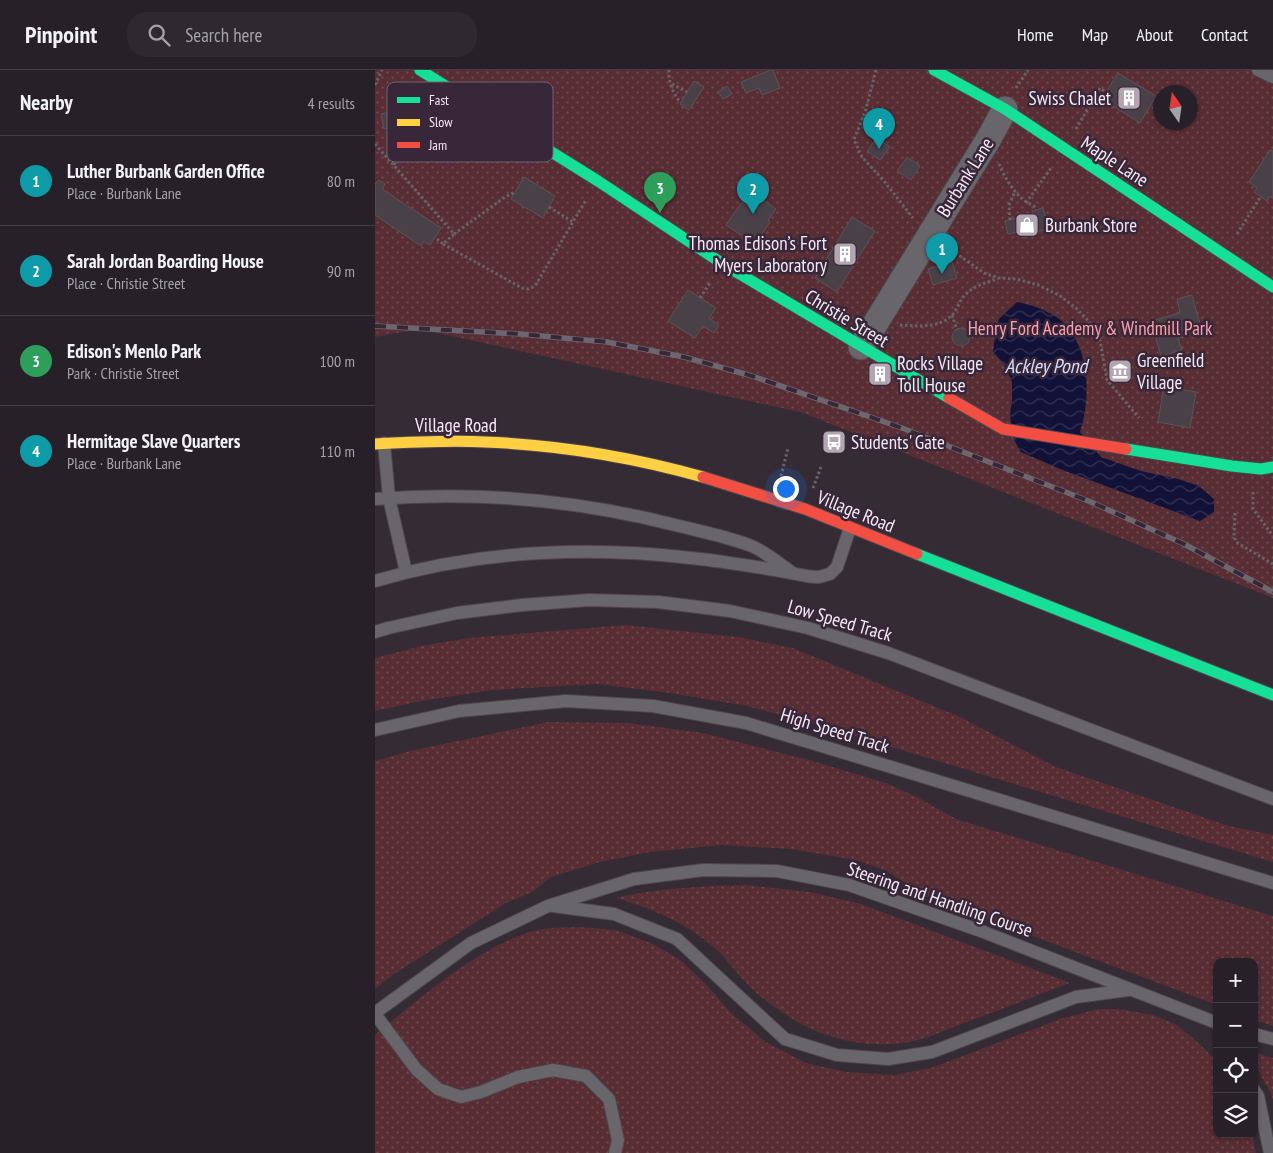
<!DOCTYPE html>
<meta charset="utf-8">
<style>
body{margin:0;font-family:"PT Sans Narrow",sans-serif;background:#2f2830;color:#f1f3f6}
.controls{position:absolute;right:15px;bottom:15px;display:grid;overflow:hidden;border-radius:10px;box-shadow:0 1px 4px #0004}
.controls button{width:45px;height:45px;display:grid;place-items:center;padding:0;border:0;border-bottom:1px solid #433e45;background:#272028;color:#f1f3f6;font:25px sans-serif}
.compass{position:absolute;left:778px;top:15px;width:45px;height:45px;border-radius:50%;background:#272028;box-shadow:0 1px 4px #0004;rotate:347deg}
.you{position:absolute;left:410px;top:418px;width:18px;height:18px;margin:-12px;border:4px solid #fff;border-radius:50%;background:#1a73e8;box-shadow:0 0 0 8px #1a73e833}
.badge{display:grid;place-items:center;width:32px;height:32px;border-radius:50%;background:#bca0f2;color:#fff;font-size:16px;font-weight:700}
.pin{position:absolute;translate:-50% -41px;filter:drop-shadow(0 1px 2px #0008)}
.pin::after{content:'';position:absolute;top:26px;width:18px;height:15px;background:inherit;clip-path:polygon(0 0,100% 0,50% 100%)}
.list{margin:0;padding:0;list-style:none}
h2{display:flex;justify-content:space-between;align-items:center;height:65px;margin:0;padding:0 20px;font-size:21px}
h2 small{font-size:16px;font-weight:400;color:#a4a3a8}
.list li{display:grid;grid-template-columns:32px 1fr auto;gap:15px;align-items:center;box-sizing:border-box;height:90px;padding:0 20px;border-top:1px solid #433e45}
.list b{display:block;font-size:19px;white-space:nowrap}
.list p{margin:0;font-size:16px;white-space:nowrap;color:#a4a3a8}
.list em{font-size:16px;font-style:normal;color:#a4a3a8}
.icon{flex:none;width:28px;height:28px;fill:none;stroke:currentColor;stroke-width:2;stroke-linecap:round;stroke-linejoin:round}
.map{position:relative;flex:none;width:898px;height:1083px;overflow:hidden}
header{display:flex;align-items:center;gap:30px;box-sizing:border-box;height:70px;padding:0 25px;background:#272028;border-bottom:1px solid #433e45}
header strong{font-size:24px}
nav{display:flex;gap:28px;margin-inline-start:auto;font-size:18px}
.search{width:350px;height:45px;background:#2f2830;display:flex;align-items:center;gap:12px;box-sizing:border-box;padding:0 18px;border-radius:20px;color:#a4a3a8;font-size:19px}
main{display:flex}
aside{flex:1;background:#272028}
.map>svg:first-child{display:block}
.green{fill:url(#green-dots);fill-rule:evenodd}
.water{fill:url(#water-waves)}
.building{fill:#4a4048;stroke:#5c535a}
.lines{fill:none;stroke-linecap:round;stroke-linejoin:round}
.lane-casing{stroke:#4e464f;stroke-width:14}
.street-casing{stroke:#4e464f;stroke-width:27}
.fast-casing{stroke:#4e464f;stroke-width:13}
.slow-casing{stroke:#4e464f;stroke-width:13}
.jam-casing{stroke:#4e464f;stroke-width:13}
.path{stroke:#676369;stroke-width:3;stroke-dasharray:2.5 2.5;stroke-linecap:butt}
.lane{stroke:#69666b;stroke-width:12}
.street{stroke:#69666b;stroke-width:25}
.fast{stroke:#16e098;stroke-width:11}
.slow{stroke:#ffcf43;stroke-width:11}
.jam{stroke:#f24e42;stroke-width:11}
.rail-casing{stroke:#6c676e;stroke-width:5.5}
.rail{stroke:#382739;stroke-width:4;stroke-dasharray:11;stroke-linecap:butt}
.labels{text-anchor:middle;stroke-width:5;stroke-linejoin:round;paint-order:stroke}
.poi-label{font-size:19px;fill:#f4e9f5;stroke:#382739;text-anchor:start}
.street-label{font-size:19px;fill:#f4e9f5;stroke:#382739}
.park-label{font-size:19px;fill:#fca0ab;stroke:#382739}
.water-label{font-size:20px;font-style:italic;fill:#d8ddfd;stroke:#382739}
.key{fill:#382739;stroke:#706171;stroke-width:1}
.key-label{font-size:14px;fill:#f4e9f5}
</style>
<header>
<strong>Pinpoint</strong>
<div class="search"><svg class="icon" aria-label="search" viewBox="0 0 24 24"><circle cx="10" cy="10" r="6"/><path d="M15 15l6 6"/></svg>Search here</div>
<nav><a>Home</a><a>Map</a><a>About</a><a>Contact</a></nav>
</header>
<main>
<aside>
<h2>Nearby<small>4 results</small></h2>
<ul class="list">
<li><span class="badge" style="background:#0f9aa8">1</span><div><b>Luther Burbank Garden Office</b><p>Place · Burbank Lane</p></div><em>80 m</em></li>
<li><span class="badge" style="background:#0f9aa8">2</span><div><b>Sarah Jordan Boarding House</b><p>Place · Christie Street</p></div><em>90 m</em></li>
<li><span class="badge" style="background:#2e9e5b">3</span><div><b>Edison's Menlo Park</b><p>Park · Christie Street</p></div><em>100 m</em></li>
<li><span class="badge" style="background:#0f9aa8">4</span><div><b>Hermitage Slave Quarters</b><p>Place · Burbank Lane</p></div><em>110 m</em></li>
</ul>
</aside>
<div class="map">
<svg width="898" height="1083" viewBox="0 0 898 1083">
<defs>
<pattern id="green-dots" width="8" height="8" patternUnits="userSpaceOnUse" patternTransform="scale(1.25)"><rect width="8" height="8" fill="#582d34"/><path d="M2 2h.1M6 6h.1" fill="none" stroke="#714b52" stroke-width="1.8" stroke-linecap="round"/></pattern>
<pattern id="water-waves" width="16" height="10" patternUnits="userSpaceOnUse" patternTransform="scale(1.25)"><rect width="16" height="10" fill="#121138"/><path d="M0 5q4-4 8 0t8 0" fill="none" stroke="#353455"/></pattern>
</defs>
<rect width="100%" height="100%" fill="#342b35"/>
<g class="green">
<path d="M0,0H898V528L425,342L45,259L0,267ZM786,22H816V52H786Z"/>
<polygon points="251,555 363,567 418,578 585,647 681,697 854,756 898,765 898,792 440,654 372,636 295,623 223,614 117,620 46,631 0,641 0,588 46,576 94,568"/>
<polygon points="173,652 253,653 328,663 434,690 511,713 544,728 581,749 898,846 898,956 879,950 879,892 842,892 842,935 546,824 512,801 481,790 416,779 347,775 275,782 225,792 176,807 157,822 131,833 16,906 0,919 0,691 35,681"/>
<path d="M370,815L435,822L486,834L695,913C657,927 620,942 581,956C564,963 545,971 527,973C468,980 419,957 376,918C365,907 356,895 346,884C316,854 279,839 240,828C283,818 326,816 370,815Z"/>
<path d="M203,857L241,860L278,874L304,889L330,913L357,944L391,972L431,993L471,1002L519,1005L556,998L685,949L723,939H744L778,945L800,954L817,967L842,991V1064H877L881,1083H0V965C42,930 114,868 168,859C179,857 191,858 203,857Z"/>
<path d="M879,982L898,988V1029C892,1014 879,998 879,982Z"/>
</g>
<path class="water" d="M642,232C662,236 684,244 696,261C715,289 715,331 705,362L726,387L766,401L803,409L824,416L839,429V442L825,451L685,399L646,382L639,370L635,346L637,330V312L629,294L618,282L621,258L624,249Z"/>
<g class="building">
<polygon points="396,0 398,0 405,18 387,25 384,18 371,23 366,12"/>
<polygon points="743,3 781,26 765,53 727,29"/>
<polygon points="319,11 329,17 314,40 305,34"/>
<polygon points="352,16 357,24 348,29 343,22"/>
<polygon points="36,38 39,52 9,59 6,44"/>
<polygon points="502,68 515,77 505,90 492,81"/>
<polygon points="895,80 898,81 898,128 895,126 892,131 879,122 882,118 874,112"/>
<polygon points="532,87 545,96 536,110 522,101"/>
<polygon points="149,107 180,126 168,148 136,129"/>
<polygon points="4,110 10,114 7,119 66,158 55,175 49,171 46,176 0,145 0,114"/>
<polygon points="378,123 401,139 393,150 395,152 380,174 351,155 367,132 370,135"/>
<polygon points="668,138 674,159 653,164 653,167 648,168 647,166 643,167 642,162 633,164 630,151 658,144 657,141"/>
<polygon points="477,147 500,161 462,222 440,208"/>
<polygon points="577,192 582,208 558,215 553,199"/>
<polygon points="313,220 341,238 334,248 344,255 339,263 328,256 320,268 293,251"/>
<polygon points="817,225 825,254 817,257 819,261 807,265 808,267 803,268 807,280 786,286 776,251 805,243 802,229"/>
<circle cx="586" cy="267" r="9"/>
<polygon points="502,296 513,303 508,312 497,305"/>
<polygon points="789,316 821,322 815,358 783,352"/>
</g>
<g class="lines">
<g class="lane-casing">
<g id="lane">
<polyline points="883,0 898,7"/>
<polyline points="9,373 14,428 31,502"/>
<path d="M0,429C101,421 202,430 300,455C324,461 350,466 374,475C388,480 402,492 415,501"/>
<path d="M0,511C102,481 211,476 316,488C346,491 376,496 406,501C419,503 431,507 444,507L455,504L462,497L475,458"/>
<polyline points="0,562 13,558 82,543 147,535 214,530 283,532 355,541 433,558 513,583 898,729"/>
<polyline points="0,660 84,641 191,631 278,636 371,653 898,813"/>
<polyline points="178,836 239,844 302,869 410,969 462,985 513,989 557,982 701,927 753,920"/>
<polyline points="0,943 96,873 173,836 259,809 328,800 402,801 474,815 606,861 842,953"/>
<polyline points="0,944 41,999 63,1019 86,1027 106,1022 143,1007 178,1000 211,1006 234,1029 243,1070 240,1083"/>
<polyline points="879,964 898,969"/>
<polyline points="879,1020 883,1026 895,1083"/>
</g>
</g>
<g class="street-casing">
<polyline id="street" points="486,277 613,70 630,39"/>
</g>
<g class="fast-casing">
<g id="fast">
<polyline points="45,0 223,111 348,194 574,328"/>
<polyline points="559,0 630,39 898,217"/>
<polyline points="751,379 857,396 886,399 898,397"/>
<polyline points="542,484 898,625"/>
</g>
</g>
<g class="slow-casing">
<path id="slow" d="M0,374C37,372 74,370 110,372C184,375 257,387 328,407"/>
</g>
<g class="jam-casing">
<g id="jam">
<polyline points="574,328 628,359 751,379"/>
<polyline points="328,407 430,439 542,484"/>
</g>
</g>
<g class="path">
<path d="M294,0C293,10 298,26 306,32"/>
<polyline points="501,0 491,39 479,70 487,87 509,111 538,148"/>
<polyline points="297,14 312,22"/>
<polyline points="0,15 7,0"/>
<polyline points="641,18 653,0"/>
<polyline points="701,59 725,18 731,22"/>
<polyline points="0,74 79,164 68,174 60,167"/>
<path d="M624,94C631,110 642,129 659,136L660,140"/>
<polyline points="19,95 28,74 27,55"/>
<polyline points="651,133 676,98"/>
<polyline points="174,137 198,152"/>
<polyline points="635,150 634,135 640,122"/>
<polyline points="79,164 130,127 140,122"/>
<polyline points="862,164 886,126"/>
<polyline points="68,174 147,218 153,219 160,216 211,130"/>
<polyline points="572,177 609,203 624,208 642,209 663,215 684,225 702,239 720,258 725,270 732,310 764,348"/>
<polyline points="325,228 335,213"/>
<polyline points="577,245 582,260"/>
<path d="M525,255C543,256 564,259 578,244C583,238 585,229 591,224C599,216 612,212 623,209"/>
<polyline points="453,380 460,362"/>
<polyline points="406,406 413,378"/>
<polyline points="438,418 446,397"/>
<polyline points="878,422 878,439 898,466"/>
<polyline points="860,443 859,466 861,472 898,494"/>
</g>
<use href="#lane" class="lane"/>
<use href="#street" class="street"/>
<use href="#fast" class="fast"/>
<use href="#slow" class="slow"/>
<use href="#jam" class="jam"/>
<g class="rail-casing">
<polyline id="rail" points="0,256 145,264 232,272 309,287 377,306 527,358 716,432 809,474 898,522"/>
</g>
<use href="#rail" class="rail"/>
</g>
<defs>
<g id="building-square" transform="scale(1.25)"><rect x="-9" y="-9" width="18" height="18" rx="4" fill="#b1a6b2" stroke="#382739"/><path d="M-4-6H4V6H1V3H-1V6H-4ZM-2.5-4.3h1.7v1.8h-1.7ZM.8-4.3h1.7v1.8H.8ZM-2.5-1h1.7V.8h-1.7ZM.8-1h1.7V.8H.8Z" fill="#fff"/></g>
<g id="shop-square" transform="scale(1.25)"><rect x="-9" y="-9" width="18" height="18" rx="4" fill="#b1a6b2" stroke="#382739"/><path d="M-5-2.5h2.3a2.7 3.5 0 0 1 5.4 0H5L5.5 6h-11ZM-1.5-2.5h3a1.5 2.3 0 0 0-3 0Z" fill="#fff"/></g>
<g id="museum-square" transform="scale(1.25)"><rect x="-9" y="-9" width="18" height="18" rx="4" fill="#b1a6b2" stroke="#382739"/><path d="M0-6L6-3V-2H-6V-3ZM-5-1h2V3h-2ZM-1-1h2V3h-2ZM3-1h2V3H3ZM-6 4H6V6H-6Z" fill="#fff"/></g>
<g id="bus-square" transform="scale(1.25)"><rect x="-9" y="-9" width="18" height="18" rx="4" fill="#b1a6b2" stroke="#382739"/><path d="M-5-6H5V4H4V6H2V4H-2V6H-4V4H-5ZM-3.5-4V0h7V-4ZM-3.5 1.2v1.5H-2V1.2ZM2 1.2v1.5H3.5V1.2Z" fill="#fff"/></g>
</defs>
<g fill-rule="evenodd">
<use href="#building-square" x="754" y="28"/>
<use href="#shop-square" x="652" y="155"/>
<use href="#building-square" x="470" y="184"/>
<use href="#museum-square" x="745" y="301"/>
<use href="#building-square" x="505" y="304"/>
<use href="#bus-square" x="459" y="372"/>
</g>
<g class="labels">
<g class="poi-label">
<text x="736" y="35" text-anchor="end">Swiss Chalet</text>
<text x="670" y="162">Burbank Store</text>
<text x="452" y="180" text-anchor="end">Thomas Edison’s Fort<tspan x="452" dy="22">Myers Laboratory</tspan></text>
<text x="762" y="297">Greenfield<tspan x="762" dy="22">Village</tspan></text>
<text x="522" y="300">Rocks Village<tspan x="522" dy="22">Toll House</tspan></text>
<text x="476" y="379">Students' Gate</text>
</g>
<g class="street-label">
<text transform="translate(740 91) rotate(33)" y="7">Maple Lane</text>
<text transform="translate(590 107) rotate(-58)" y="7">Burbank Lane</text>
<text transform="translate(472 248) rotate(31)" y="7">Christie Street</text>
<text x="81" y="362">Village Road</text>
<text transform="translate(481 441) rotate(22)" y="7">Village Road</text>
<text transform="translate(465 550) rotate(16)" y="7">Low Speed Track</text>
<text transform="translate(460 660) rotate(17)" y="7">High Speed Track</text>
<text transform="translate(565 829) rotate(19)" y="7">Steering and Handling Course</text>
</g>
<g class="park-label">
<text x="715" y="265">Henry Ford Academy &amp; Windmill Park</text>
</g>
<g class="water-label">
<text x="671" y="303">Ackley Pond</text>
</g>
</g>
<rect x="12" y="12" width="166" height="80" rx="8" class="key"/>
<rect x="22" y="27" width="23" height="6" fill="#16e098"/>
<rect x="22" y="49" width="23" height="7" fill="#ffcf43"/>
<rect x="22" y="72" width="23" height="6" fill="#f24e42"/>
<g class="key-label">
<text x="54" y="35">Fast</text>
<text x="54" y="57">Slow</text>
<text x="54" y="80">Jam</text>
</g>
</svg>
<div class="controls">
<button>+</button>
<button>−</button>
<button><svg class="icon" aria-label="locate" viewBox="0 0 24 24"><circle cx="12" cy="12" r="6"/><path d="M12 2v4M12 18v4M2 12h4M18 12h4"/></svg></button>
<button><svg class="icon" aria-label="layers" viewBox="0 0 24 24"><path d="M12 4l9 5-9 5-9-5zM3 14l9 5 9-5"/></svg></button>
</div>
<svg class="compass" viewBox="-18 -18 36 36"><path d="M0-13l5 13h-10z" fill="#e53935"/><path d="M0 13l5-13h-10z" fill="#a4a3a8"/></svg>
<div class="you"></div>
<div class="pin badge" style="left:567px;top:204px;background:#0f9aa8">1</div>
<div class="pin badge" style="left:378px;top:144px;background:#0f9aa8">2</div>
<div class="pin badge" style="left:285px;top:143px;background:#2e9e5b">3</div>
<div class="pin badge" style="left:504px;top:79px;background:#0f9aa8">4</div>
</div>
</main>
